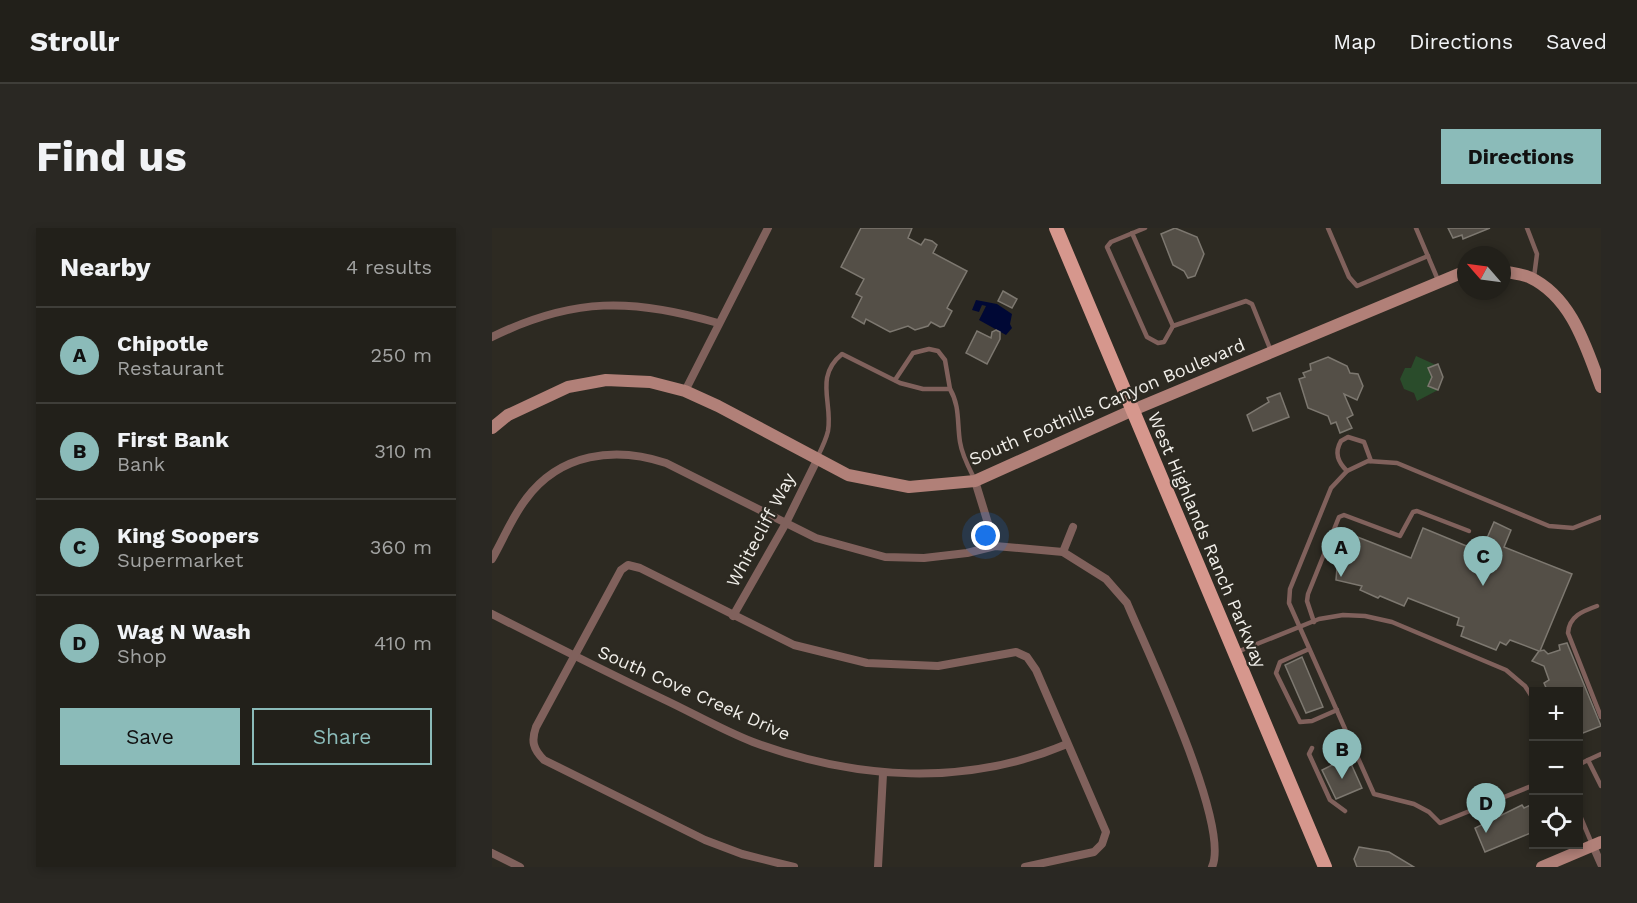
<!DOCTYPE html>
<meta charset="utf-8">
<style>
body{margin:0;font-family:"Work Sans",sans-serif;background:#2a2823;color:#f1f3f6}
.controls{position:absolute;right:18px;bottom:18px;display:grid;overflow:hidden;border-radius:0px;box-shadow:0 3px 9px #0003}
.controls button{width:54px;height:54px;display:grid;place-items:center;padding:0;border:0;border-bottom:2px solid #3f3e39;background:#22201a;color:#f1f3f6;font:30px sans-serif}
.compass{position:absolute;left:965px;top:18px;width:54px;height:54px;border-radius:50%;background:#22201a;box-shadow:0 3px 9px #0003;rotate:298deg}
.you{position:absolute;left:494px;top:308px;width:21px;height:21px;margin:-15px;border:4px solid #fff;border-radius:50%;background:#1a73e8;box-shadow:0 0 0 9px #1a73e833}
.badge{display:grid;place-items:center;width:39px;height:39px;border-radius:50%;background:#8bbbb9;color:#111;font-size:20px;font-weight:700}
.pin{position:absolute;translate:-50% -50px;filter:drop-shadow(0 2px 3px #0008)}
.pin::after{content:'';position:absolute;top:32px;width:21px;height:18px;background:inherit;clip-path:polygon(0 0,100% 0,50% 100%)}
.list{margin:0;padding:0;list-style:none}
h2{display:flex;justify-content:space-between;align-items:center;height:78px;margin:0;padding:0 24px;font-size:26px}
h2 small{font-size:20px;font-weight:400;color:#a2a3a2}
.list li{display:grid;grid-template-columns:39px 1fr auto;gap:18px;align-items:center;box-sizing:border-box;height:96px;padding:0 24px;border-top:2px solid #3f3e39}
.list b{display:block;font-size:22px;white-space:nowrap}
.list p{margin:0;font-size:20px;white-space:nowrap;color:#a2a3a2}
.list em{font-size:20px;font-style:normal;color:#a2a3a2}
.actions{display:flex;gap:12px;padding:18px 24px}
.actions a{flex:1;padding:14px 0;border:2px solid #8bbbb9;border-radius:0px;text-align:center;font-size:21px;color:#8bbbb9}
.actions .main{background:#8bbbb9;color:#111}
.icon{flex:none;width:33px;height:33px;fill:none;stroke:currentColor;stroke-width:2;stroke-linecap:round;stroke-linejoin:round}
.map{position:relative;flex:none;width:1109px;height:639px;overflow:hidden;border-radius:0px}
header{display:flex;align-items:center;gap:36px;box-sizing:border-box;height:84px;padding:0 30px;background:#22201a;border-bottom:2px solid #3f3e39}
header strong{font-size:28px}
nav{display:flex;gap:33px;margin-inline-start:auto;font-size:21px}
.intro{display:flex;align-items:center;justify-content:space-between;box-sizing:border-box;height:144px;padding:0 36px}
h1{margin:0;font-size:42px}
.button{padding:15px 27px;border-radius:0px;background:#8bbbb9;color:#111;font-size:21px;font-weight:700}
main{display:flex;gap:36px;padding:0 36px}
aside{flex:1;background:#22201a;border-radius:0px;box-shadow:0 3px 9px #0003}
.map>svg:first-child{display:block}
.green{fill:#2a4c2b}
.water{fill:#000835}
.building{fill:#544f47;stroke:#7d7870;stroke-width:1.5}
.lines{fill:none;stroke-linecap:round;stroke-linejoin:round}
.lane{stroke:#80615c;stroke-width:4.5}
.street{stroke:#80615c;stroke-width:8}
.secondary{stroke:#b18078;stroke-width:12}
.primary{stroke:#d6978d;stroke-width:14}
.labels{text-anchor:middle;stroke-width:4.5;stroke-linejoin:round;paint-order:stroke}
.street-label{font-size:18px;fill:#f1efea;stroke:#2d2a22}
</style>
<header>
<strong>Strollr</strong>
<nav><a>Map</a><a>Directions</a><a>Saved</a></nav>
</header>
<div class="intro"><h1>Find us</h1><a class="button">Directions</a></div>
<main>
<aside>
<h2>Nearby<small>4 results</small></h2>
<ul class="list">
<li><span class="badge">A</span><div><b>Chipotle</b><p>Restaurant</p></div><em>250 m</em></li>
<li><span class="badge">B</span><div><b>First Bank</b><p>Bank</p></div><em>310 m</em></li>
<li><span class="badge">C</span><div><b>King Soopers</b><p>Supermarket</p></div><em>360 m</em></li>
<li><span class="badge">D</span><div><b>Wag N Wash</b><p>Shop</p></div><em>410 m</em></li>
</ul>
<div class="actions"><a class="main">Save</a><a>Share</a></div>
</aside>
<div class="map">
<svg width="1109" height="639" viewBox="0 0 1109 639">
<rect width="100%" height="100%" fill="#2d2a22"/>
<polygon class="green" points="924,128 944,137 936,140 940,149 936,158 946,162 925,173 922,165 912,161 908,151 913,140 919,140"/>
<polygon class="water" points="484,72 505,76 520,86 518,96 520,100 514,107 487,92 494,78 490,77 487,84 480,82"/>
<g class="building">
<polygon points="369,0 420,0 416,10 429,17 433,11 440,13 445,17 441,25 475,43 455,80 460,83 452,98 448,99 439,94 436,98 423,102 416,98 398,104 374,91 372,96 360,89 370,69 364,66 372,51 349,39"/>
<polygon points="683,0 705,9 712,26 703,48 696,50 692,43 681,37 669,6"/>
<polygon points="956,0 998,0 971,11 970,7 961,10"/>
<polygon points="511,63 525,71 520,80 506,73"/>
<polygon points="504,102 508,104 508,111 495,136 474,125 485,103 499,110 500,104"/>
<polygon points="836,129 855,138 858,145 866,146 871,158 865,172 852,166 861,187 855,190 860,200 848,205 844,194 839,196 836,188 816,180 807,151 813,149 811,145 819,142 818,136"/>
<polygon points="946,136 951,149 946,162 936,158 940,149 936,140"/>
<polygon points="788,165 797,189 761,203 755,187 777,174 775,170"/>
<polygon points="1002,294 1019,302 1012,319 1080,346 1048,423 1052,422 1056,426 1068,422 1067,417 1075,415 1109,498 1086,507 1086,464 1056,464 1052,455 1057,452 1052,438 1040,433 1047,423 1018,412 1014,417 1008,414 1004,422 969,408 972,399 965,397 967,390 916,370 912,378 888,368 886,370 868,362 870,358 844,352 845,340 852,338 863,308 919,330 931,300 989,324"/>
<polygon points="810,429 831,479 814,485 793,437"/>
<polygon points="856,529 870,560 844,571 830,542"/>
<polygon points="1041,576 1041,604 993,624 983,600 1030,577 1032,580"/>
<polygon points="867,619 897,624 922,639 865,639 862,631"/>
</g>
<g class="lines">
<g class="lane">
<polyline points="653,0 619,14 615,19 655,109 666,115 672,114 681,98 754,73 760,76 779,123"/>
<polyline points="836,0 857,49 865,58 936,28"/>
<polyline points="924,0 946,52"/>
<polyline points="1035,0 1045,26 1042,49"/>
<polyline points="640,5 681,98"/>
<polyline points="403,152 421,125 437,121 446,123 453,132 458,161"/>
<path d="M325,230C329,222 334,212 336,203C341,175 322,149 350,126L408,155L431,161H458C468,178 465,195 468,214C470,227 476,238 482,250"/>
<path d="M855,243C846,234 842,225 849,213L856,209L872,214L879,233"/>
<path d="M1105,378C1091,383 1077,388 1076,405L1109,489"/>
<polyline points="822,394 815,373 816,366 847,289 852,287 908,308 921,284 925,283 977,303"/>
<polyline points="817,421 788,434 784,445 808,494 820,493 845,482"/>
<polyline points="745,424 827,391 851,387 873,388 900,394 1014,442 1033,458 1042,472"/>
<polyline points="820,520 817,526 838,572 853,583"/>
<polyline points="1096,532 1109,526"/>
<polyline points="1086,537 1096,532 1109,558"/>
<polyline points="1042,557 948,595 937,584 922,576 882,566 797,375 798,361 839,260 855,243 876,233 905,235 1057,298 1081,300 1109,289"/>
<polyline points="1086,583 1100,616"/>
</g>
<g class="street">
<path d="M0,109C81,69 141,70 226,95"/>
<polyline points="193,163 276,0"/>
<polyline points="483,253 503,318"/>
<polyline points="571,324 581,299"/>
<path d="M0,331C11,312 20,289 34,271C68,225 123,218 174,235L324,310L393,329L432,330L475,325L503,318L571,324L614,351L635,375C655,423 739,597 720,639"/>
<path d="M0,386C57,415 114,444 171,471C201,485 230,502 261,514C364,552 473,559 575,516"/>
<polyline points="241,388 294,295 325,232"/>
<polyline points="1101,618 1109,636"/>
<polyline points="0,625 28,639"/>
<path d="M302,639L250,626L213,612L52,532C41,521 39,513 44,499L129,342L136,337L148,340L302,417L375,435L446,438L524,424L535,429L544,442L614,604L610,616L602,624L533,639"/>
<polyline points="386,639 391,546"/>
</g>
<g class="secondary">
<path d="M1010,43C1019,45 1029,46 1037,49C1080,69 1094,119 1109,159"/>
<polyline points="0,200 16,187 76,159 114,152 158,154 193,163 226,178 356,247 417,259 483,253 641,182 974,43"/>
<polyline points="1050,639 1109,614"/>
</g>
<polyline class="primary" points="564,0 833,639"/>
</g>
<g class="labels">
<g class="street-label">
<text transform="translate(615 174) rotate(-23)" y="6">South Foothills Canyon Boulevard</text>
<text transform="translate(269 302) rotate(-62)" y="6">Whitecliff Way</text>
<text transform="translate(715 312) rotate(67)" y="6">West Highlands Ranch Parkway</text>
<text transform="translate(202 465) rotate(24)" y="6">South Cove Creek Drive</text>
</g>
</g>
</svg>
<div class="controls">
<button>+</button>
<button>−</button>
<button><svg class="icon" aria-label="locate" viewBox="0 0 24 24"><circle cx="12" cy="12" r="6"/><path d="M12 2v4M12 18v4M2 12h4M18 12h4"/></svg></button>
</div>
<svg class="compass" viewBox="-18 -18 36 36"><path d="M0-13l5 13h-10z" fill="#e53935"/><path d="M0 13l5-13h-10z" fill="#a2a3a2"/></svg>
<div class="you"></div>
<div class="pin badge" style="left:849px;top:349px">A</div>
<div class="pin badge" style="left:850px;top:551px">B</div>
<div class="pin badge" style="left:991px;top:358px">C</div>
<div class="pin badge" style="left:994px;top:605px">D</div>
</div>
</main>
